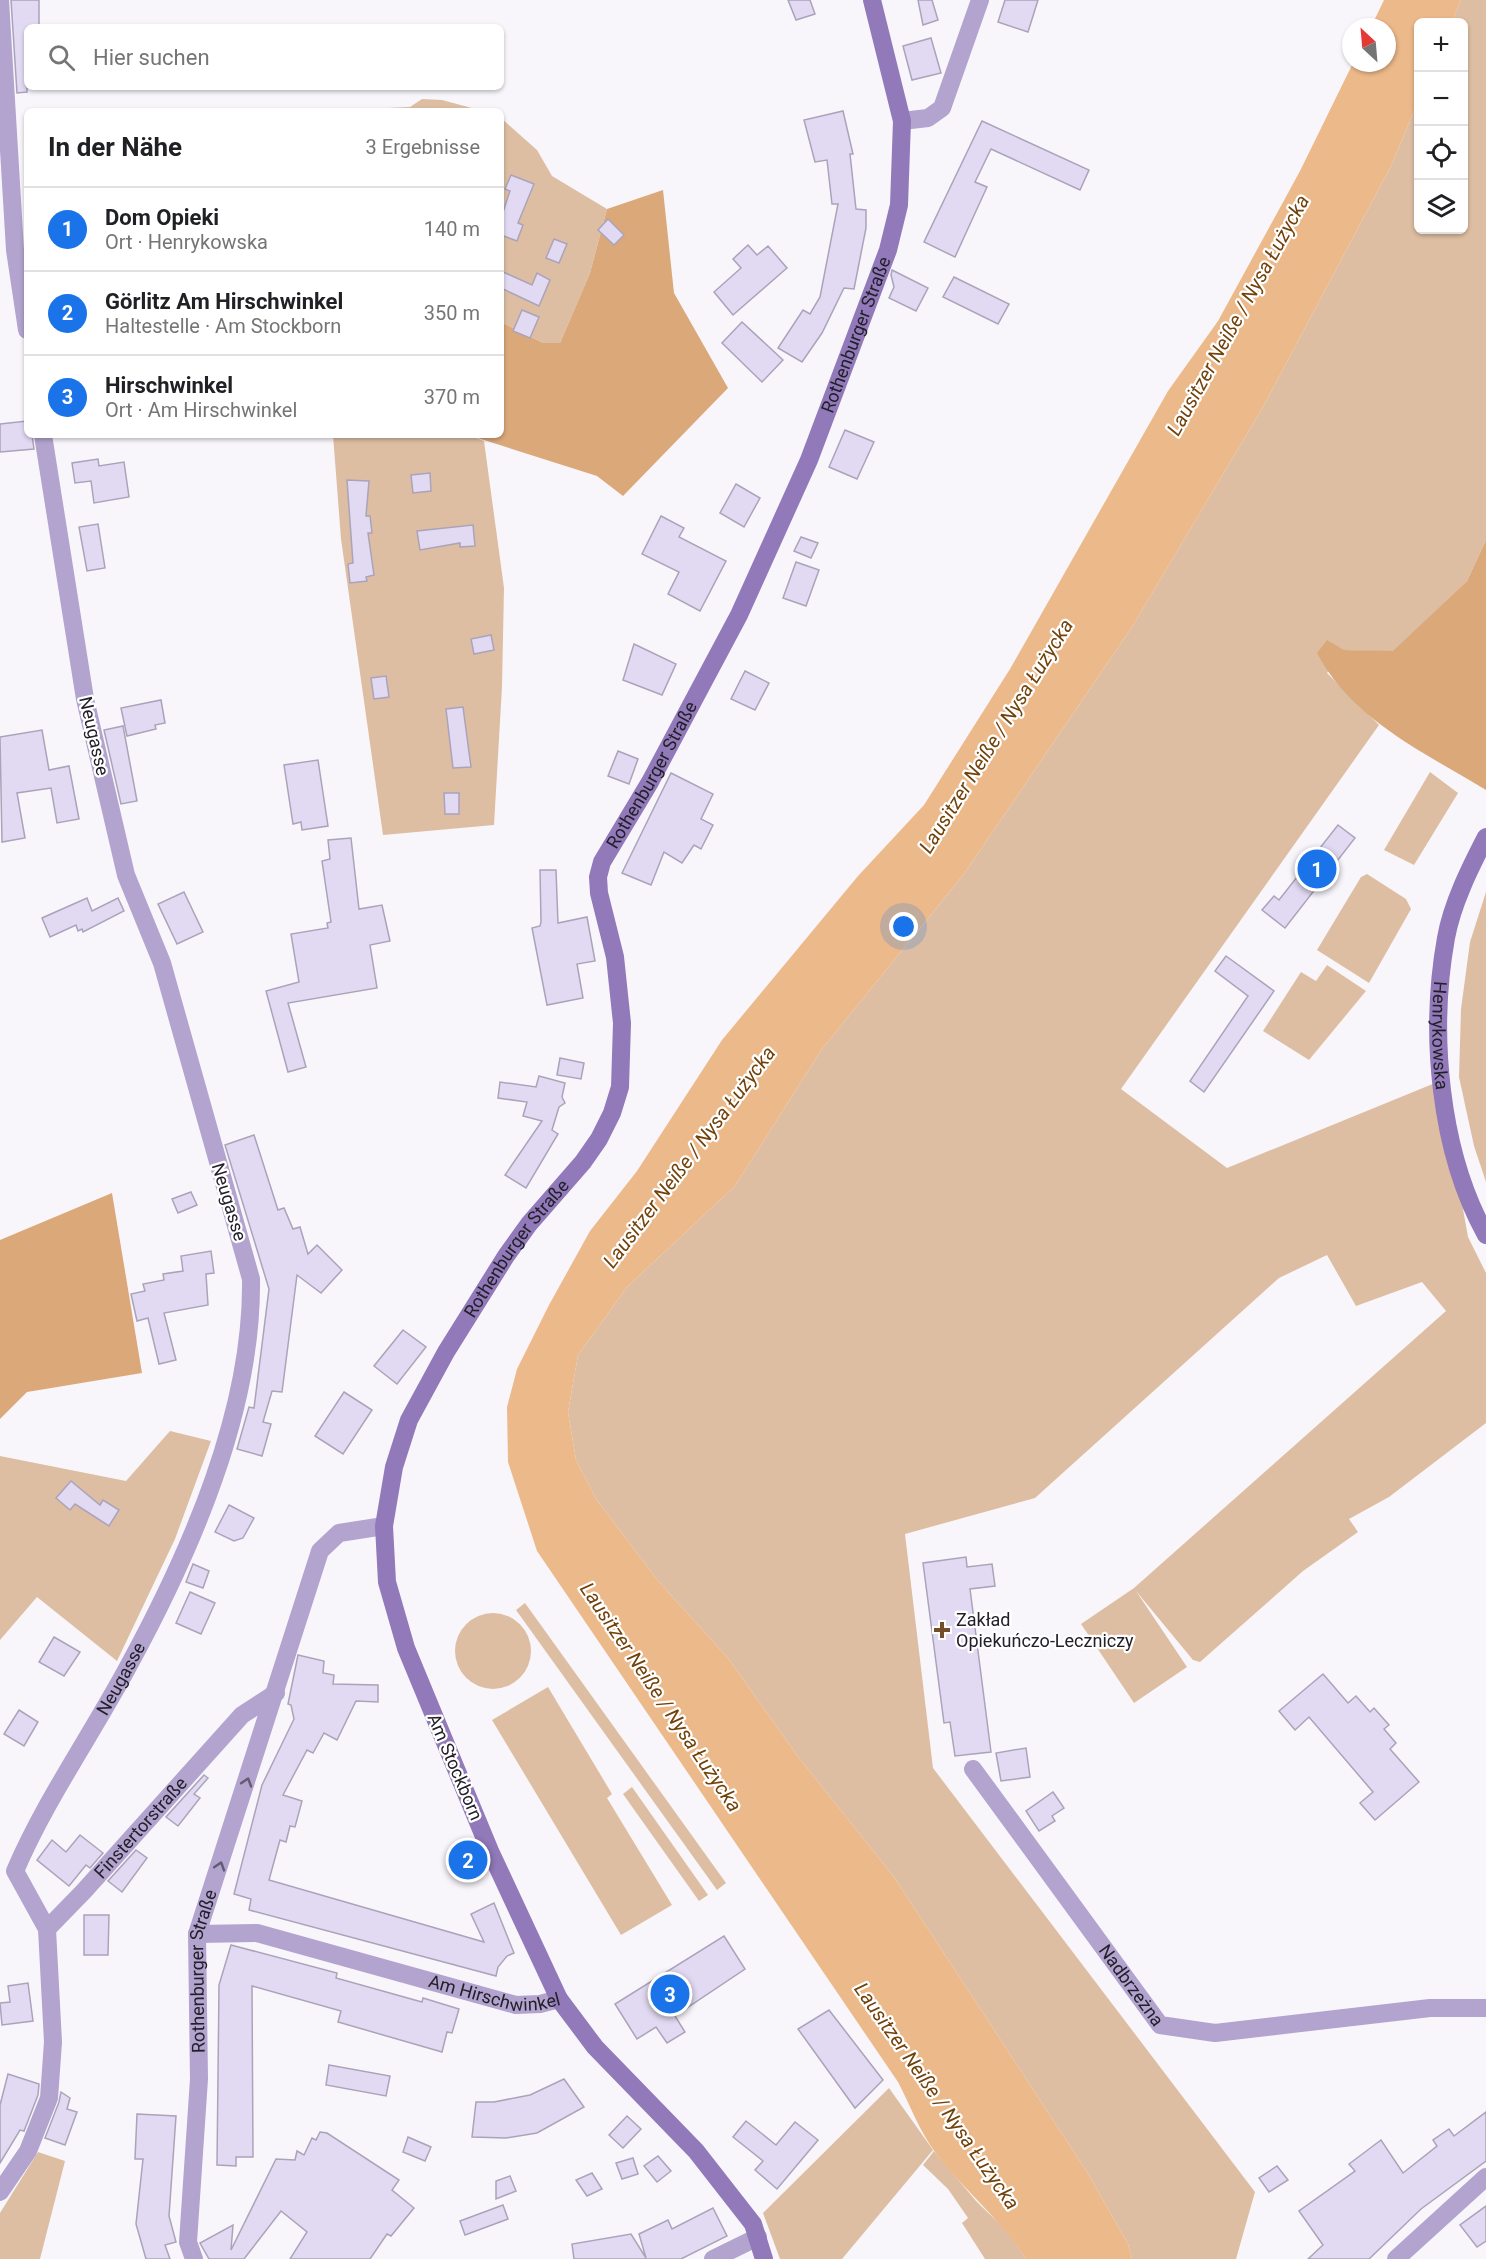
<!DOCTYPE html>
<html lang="de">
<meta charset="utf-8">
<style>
body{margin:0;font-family:Roboto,sans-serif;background:#f6f6f6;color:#202124}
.controls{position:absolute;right:18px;top:18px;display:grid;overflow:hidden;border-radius:9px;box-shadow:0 2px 4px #0004}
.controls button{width:54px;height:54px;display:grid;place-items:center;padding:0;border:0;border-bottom:2px solid #e0e0e0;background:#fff;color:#202124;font:30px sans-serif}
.compass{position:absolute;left:1342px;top:18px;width:54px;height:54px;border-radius:50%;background:#fff;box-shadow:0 2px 4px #0004;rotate:334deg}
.you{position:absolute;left:904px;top:927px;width:21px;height:21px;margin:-15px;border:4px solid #fff;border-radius:50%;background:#1a73e8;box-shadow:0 0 0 9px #1a73e833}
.badge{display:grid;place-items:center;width:39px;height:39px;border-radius:50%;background:#1a73e8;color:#fff;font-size:20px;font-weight:700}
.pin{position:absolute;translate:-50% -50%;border:3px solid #fff;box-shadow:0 2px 6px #0006}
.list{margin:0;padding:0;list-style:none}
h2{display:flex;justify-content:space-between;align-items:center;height:78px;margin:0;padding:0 24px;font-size:26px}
h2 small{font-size:20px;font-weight:400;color:#757577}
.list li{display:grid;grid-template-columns:39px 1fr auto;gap:18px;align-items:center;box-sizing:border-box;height:84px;padding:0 24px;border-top:2px solid #e0e0e0}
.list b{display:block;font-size:22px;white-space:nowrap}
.list p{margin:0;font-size:20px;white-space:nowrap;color:#757577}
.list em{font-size:20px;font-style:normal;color:#757577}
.icon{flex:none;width:33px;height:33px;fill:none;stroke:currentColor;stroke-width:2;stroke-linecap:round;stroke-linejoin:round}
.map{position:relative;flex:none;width:1486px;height:2259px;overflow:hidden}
.search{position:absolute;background:#fff;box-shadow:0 2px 4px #0004;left:24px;top:24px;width:480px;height:66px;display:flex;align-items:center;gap:15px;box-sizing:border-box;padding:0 21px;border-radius:9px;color:#757577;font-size:22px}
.panel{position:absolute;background:#fff;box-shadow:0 2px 4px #0004;left:24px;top:108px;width:480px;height:330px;border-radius:9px}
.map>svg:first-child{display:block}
.green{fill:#debea2}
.forest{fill:#dba87a}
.water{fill:#ecb98a}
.building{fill:#e2daf2;stroke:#aba3ba;stroke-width:1.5}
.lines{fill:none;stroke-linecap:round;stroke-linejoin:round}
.street{stroke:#b2a3cf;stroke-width:18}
.secondary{stroke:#9179ba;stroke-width:18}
.oneway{stroke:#635b74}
.poi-dot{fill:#734e2a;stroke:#fff;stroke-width:2}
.labels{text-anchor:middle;stroke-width:4.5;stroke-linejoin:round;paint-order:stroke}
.street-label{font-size:18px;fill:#232029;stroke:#fff}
.poi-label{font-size:18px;fill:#232029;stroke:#fff;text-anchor:start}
.water-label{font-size:20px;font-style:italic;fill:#72420a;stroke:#fff}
</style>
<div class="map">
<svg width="1486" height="2259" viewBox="0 0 1486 2259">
<rect width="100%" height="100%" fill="#f8f6fb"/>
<g class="green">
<polygon points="1461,0 1486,0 1486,540 1467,581 1393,652 1344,650 1327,673 1379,725 1121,1089 1227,1168 1440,1081 1468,1237 1486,1273 1486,1423 1389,1497 1349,1519 1358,1532 1303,1571 1200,1662 1193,1660 1136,1591 1187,1667 1134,1703 1081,1624 1134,1588 1446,1311 1422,1282 1356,1306 1327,1255 1279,1278 1035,1498 905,1534 933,1768 1255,2192 1236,2259 1132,2259 1128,2244 1087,2172 894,1877 799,1758 728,1658 659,1582 596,1499 576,1460 568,1412 578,1355 627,1287 735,1186 822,1049 964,874 1132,627 1263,407 1392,164 1418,101 1418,230 1464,230 1464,22 1452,22"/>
<polygon points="422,99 442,100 483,111 322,111 410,107"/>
<polygon points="501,118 537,150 552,176 607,209 590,273 560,343 543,343 501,322"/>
<polygon points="333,435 468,435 484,441 504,588 502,687 494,825 383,835 341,539"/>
<polygon points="1430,772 1458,793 1414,865 1384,850"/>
<polygon points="1367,874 1406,899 1411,909 1369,983 1317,950 1361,877"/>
<polygon points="1486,892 1486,1182 1474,1146 1459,1077 1461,1009 1470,942"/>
<polygon points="1327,965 1366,991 1309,1060 1263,1031 1301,972 1316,981"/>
<polygon points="170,1431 211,1441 175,1539 117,1661 37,1597 0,1640 0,1456 126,1481"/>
<polygon points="525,1603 726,1883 717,1890 516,1610"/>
<circle cx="493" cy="1651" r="38"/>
<polygon points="548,1687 612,1794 607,1798 672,1905 621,1935 492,1720"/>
<polygon points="632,1787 708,1895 699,1901 623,1794"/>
<polygon points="889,2088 933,2150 842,2259 780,2259 763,2213"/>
<polygon points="934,2151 976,2201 1009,2233 1026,2259 985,2259 962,2223 968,2218 948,2189 923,2165"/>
<polygon points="38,2152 65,2161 40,2259 0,2259 0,2213"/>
</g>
<g class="forest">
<polygon points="663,190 674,293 728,388 623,496 597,476 468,435 501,435 501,322 543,343 560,343 590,273 607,209"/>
<path d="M1486,540V790C1425,753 1351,719 1317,653L1327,640L1344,650L1393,651L1467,581Z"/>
<polygon points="112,1193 142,1373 27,1392 0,1419 0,1240"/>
</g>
<path class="water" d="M1384,0H1461L1452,22H1418V101L1392,164L1263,407L1132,627L964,874L822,1049L735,1186L627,1287L578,1355L568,1412L576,1460L596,1499L659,1582L728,1658L799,1758L894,1877L1087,2172L1128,2244L1132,2259H1026C1001,2219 963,2190 935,2152C920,2132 910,2105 898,2082L537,1551L508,1462L507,1407L517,1369L549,1305L590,1231L637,1171L722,1040L858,876L924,805L1010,669L1168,391L1218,321L1300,171L1353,63H1387V27H1371Z"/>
<g class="building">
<polygon points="11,0 39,0 39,27 27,27 27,92 17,93"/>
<polygon points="788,0 810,0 815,14 796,20"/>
<polygon points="918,0 932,0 938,20 923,25"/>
<polygon points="1005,0 1038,0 1028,32 998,22"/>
<polygon points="931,38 941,73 912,80 903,46"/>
<polygon points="843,111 853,154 850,154 856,209 866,210 866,228 854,289 844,288 822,333 802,362 778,348 803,310 810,314 820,297 838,204 832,204 827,160 815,162 804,120"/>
<polygon points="982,121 1089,170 1080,190 991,149 975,182 987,187 955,257 924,242"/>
<polygon points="511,175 534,184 518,223 523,225 517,241 501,235 501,218 510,191 505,189"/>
<polygon points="608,219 624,235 614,245 598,230"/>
<polygon points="554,239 567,244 559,263 546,258"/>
<polygon points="748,245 757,255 768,246 787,268 733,315 714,292 741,268 733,259"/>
<polygon points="892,270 928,288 916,311 889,298 894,287 891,275"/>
<polygon points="501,271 532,285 537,273 550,280 539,306 501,288"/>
<polygon points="954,277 1009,304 998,324 943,297"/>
<polygon points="522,310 539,317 530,338 513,331"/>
<polygon points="742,322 783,360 762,382 722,343"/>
<polygon points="27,421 27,435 32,435 34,449 0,452 0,424"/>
<polygon points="845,430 874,442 857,479 829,467"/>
<polygon points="98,459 99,466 124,462 129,497 94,503 91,481 75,483 72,463"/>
<polygon points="430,473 431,491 413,493 411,475"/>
<polygon points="347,480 369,481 366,516 370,516 372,533 368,533 374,575 366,577 367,581 350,583 348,564 353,563"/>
<polygon points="736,484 760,498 744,527 720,513"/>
<polygon points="661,516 684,528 679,537 726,561 700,611 668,594 679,572 642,554"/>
<polygon points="98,524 105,568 87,571 79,527"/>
<polygon points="473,525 475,546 460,547 460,543 420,550 417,531"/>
<polygon points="801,537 818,543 811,558 794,551"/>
<polygon points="796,562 819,570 806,606 783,598"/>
<polygon points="491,635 494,650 474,654 471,639"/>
<polygon points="634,644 676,664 662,695 623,680"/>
<polygon points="745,671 769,683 755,710 731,699"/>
<polygon points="386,676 389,697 374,699 371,678"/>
<polygon points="161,700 165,723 155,725 156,729 127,736 121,708"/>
<polygon points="463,707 471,767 453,768 446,709"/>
<polygon points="123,726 137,801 121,804 104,730"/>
<polygon points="42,730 49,770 69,766 79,819 57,823 51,788 17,793 25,838 2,842 0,737"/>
<polygon points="618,751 638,759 629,784 608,776"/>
<polygon points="318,760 328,826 302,830 301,822 293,824 284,765"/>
<polygon points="671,773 713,794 701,819 713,825 701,849 694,845 682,863 664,852 651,885 622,873"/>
<polygon points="444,793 459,793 459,814 445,814"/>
<polygon points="1338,825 1355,838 1285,928 1262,910 1274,896 1279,900"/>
<polygon points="351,838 359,909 382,905 390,941 370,945 377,988 288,1003 306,1067 288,1072 266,991 299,982 291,934 328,928 327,923 331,922 322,861 330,859 328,840"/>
<polygon points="540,870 556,870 558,923 587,917 595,961 577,964 583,998 547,1005 532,928 540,926 541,922"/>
<polygon points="184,892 203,932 177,944 158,904"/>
<polygon points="87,898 92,911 118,898 124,911 83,932 82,929 78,931 76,925 50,937 42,918"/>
<polygon points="1226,956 1274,991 1204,1092 1190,1081 1248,996 1215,971"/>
<polygon points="560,1058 584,1063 581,1079 557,1075"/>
<polygon points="539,1076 565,1083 562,1097 565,1103 559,1107 552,1130 558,1134 526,1188 505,1175 542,1121 523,1116 527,1102 498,1098 500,1082 536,1087"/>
<polygon points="254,1135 278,1210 284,1208 293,1229 300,1227 308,1254 317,1245 342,1270 321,1293 297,1275 282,1392 272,1391 263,1422 271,1424 262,1456 237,1449 249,1407 254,1408 269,1289 225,1145"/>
<polygon points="191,1192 197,1205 178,1213 172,1199"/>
<polygon points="211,1251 214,1273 206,1274 208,1305 164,1313 176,1360 159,1364 148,1318 137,1321 131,1294 145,1291 143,1284 164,1280 163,1274 183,1271 181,1256"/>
<polygon points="403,1330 426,1347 397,1384 374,1366"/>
<polygon points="344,1392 372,1410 343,1454 315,1436"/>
<polygon points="71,1481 100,1505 103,1500 119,1510 109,1526 75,1504 70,1510 56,1498"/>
<polygon points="229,1505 254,1518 243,1538 234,1541 215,1532"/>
<polygon points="966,1557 967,1567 992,1564 995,1586 970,1589 991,1752 955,1756 950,1722 944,1723 923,1563"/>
<polygon points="193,1564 209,1571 203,1588 186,1582"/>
<polygon points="190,1592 215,1603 201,1634 176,1623"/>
<polygon points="54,1637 80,1652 64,1676 39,1662"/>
<polygon points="298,1655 324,1661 323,1673 334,1675 333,1684 378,1685 378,1702 356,1701 337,1740 324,1733 313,1753 307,1750 283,1795 302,1801 295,1827 290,1826 286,1842 280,1840 269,1880 484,1942 471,1914 494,1903 514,1953 507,1956 498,1967 496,1976 249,1910 251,1899 234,1894 262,1785 294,1719 291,1705 288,1704"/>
<polygon points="1323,1674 1348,1703 1356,1696 1370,1712 1374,1708 1389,1725 1384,1729 1396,1743 1390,1749 1419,1782 1375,1820 1360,1803 1373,1792 1309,1717 1295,1730 1279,1711"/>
<polygon points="19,1710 38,1722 24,1746 4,1734"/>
<polygon points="1026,1748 1030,1777 1001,1781 996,1753"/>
<polygon points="204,1775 208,1778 194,1794 200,1798 178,1826 166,1817"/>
<polygon points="1053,1792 1064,1808 1052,1816 1055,1821 1039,1831 1026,1811"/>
<polygon points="80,1835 103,1853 90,1868 86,1865 69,1886 37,1860 52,1840 66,1852"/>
<polygon points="136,1850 147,1858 122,1892 108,1881"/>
<polygon points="84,1915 109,1915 108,1955 84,1955"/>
<polygon points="724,1936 745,1969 675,2016 685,2032 667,2043 656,2027 637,2039 615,2004"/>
<polygon points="231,1945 337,1973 336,1978 422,2002 423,1998 459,2009 452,2033 447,2032 442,2052 338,2022 341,2011 252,1986 253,2157 236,2157 236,2166 217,2165 219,1985"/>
<polygon points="28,1983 33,2021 2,2025 0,2003 10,2002 8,1986"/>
<polygon points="829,2010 883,2080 855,2108 798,2029"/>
<polygon points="329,2065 390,2076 386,2096 326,2085"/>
<polygon points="8,2074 39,2084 38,2095 24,2131 20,2130 0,2163 0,2105"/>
<polygon points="564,2079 584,2107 537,2133 506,2138 472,2137 476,2102 494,2102 530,2095"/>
<polygon points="61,2092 70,2098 67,2109 77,2112 65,2145 45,2138 59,2102"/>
<polygon points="1486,2112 1486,2161 1421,2209 1369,2259 1308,2259 1323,2245 1299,2211 1355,2171 1349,2164 1381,2140 1403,2173 1437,2146 1433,2140 1449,2129 1454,2136"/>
<polygon points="137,2114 176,2116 169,2216 176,2242 165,2245 170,2259 146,2259 136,2224 143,2159 135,2159"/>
<polygon points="627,2116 641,2129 623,2148 609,2135"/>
<polygon points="746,2121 776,2145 795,2122 818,2140 777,2189 755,2170 763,2161 733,2137"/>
<polygon points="320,2132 327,2133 399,2180 392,2190 414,2208 391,2236 387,2234 370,2259 290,2259 307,2232 281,2211 244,2259 209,2259 200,2243 233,2225 231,2250 276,2159 295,2160 297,2151 304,2155 312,2138 316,2140"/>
<polygon points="408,2137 431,2147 425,2161 403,2152"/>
<polygon points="658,2156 671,2171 657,2182 644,2166"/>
<polygon points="633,2158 638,2174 622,2179 616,2163"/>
<polygon points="1277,2166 1288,2180 1269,2192 1259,2178"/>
<polygon points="592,2173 602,2189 587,2196 576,2180"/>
<polygon points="510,2176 516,2191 496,2199 496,2181"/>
<polygon points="503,2205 508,2219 465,2235 460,2221"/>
<polygon points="1486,2206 1486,2241 1477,2247 1460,2225"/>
<polygon points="713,2208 727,2236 681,2259 574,2259 572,2244 631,2234 646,2258 639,2234 668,2220 672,2229"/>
</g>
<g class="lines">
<g class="street">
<polyline points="0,0 15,250 27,330"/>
<polyline points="902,121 928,118 942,108 980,0"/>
<path id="s1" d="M973,1769L1160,2025L1215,2033L1430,2008H1486"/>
<path id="s2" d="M47,1929L84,1891L242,1715L276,1693"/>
<path id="s3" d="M197,1934L257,1933L516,2005L540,2004L559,1999"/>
<path id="s4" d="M0,2192L28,2151L49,2098L53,2042L47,1929L15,1871C46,1799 92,1734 129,1665C191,1551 253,1410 251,1279L162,963L126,875L85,699L43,435"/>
<path id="s5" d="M194,2259L188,2242L199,2079L197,1934L320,1551L339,1533L384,1526"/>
<polyline points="713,2259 758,2237"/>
<polyline points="1396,2259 1486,2177"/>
</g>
<g class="secondary">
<path id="s6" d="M1486,837C1470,868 1452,904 1446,938C1429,1032 1439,1151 1486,1235"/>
<path id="s7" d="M764,2259L753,2224L696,2151L595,2047L559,1999L490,1851L406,1648L387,1582L384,1526L394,1467L409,1420L446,1352L506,1256L529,1224L583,1162L599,1139L612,1113L620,1087L622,1023L615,957L599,893L598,877L602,862L650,782L739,615L809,460L888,250L899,205L902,121L872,0"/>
</g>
</g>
<defs><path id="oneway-chevron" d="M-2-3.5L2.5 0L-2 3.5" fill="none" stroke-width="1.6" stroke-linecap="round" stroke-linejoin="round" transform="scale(1.5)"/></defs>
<g class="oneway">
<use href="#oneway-chevron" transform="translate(247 1782) rotate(-72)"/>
<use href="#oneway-chevron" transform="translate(220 1866) rotate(-72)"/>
</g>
<path class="poi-dot" d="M939 1621h6v6h6v6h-6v6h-6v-6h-6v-6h6z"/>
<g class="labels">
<g class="street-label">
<text dy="6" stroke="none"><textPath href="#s7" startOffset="2162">Rothenburger Straße</textPath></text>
<text transform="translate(94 736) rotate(77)" y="6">Neugasse</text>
<text dy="6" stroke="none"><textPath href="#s7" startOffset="1676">Rothenburger Straße</textPath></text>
<text dy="6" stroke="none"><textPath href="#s6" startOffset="207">Henrykowska</textPath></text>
<text transform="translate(229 1202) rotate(73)" y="6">Neugasse</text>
<text dy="6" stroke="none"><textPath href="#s7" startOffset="1154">Rothenburger Straße</textPath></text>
<text dy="6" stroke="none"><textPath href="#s4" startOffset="562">Neugasse</textPath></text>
<text transform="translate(455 1767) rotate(67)" y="6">Am Stockborn</text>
<text dy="6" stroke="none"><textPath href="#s2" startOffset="138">Finstertorstraße</textPath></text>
<text dy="6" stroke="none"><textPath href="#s5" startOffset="290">Rothenburger Straße</textPath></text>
<text dy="6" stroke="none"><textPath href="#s1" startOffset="268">Nadbrzeżna</textPath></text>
<text dy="6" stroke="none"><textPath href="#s3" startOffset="306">Am Hirschwinkel</textPath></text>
</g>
<g class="poi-label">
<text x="956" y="1626">Zakład<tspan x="956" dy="21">Opiekuńczo-Leczniczy</tspan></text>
</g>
<g class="water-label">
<text transform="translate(1238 315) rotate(-61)" y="7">Lausitzer Neiße / Nysa Łużycka</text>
<text transform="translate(996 736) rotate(-58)" y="7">Lausitzer Neiße / Nysa Łużycka</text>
<text transform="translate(689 1157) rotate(-53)" y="7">Lausitzer Neiße / Nysa Łużycka</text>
<text transform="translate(661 1697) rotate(56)" y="7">Lausitzer Neiße / Nysa Łużycka</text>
<text transform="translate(937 2096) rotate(55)" y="7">Lausitzer Neiße / Nysa Łużycka</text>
</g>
</g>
</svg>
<div class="controls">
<button>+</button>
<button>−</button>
<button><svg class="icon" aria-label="locate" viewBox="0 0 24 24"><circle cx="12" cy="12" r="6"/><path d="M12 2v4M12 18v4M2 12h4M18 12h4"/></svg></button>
<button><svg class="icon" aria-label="layers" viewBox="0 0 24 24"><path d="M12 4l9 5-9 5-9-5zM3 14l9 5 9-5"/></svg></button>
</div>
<svg class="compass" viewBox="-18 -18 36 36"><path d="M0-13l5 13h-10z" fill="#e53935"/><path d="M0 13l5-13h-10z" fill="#757577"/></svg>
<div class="you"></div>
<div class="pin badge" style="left:1317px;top:869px">1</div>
<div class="pin badge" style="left:468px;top:1860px">2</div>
<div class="pin badge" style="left:670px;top:1994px">3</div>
<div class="search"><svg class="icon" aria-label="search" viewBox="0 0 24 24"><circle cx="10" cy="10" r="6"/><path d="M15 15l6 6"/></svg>Hier suchen</div>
<section class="panel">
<h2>In der Nähe<small>3 Ergebnisse</small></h2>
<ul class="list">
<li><span class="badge">1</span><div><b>Dom Opieki</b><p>Ort · Henrykowska</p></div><em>140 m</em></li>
<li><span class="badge">2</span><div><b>Görlitz Am Hirschwinkel</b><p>Haltestelle · Am Stockborn</p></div><em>350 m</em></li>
<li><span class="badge">3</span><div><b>Hirschwinkel</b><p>Ort · Am Hirschwinkel</p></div><em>370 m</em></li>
</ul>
</section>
</div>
